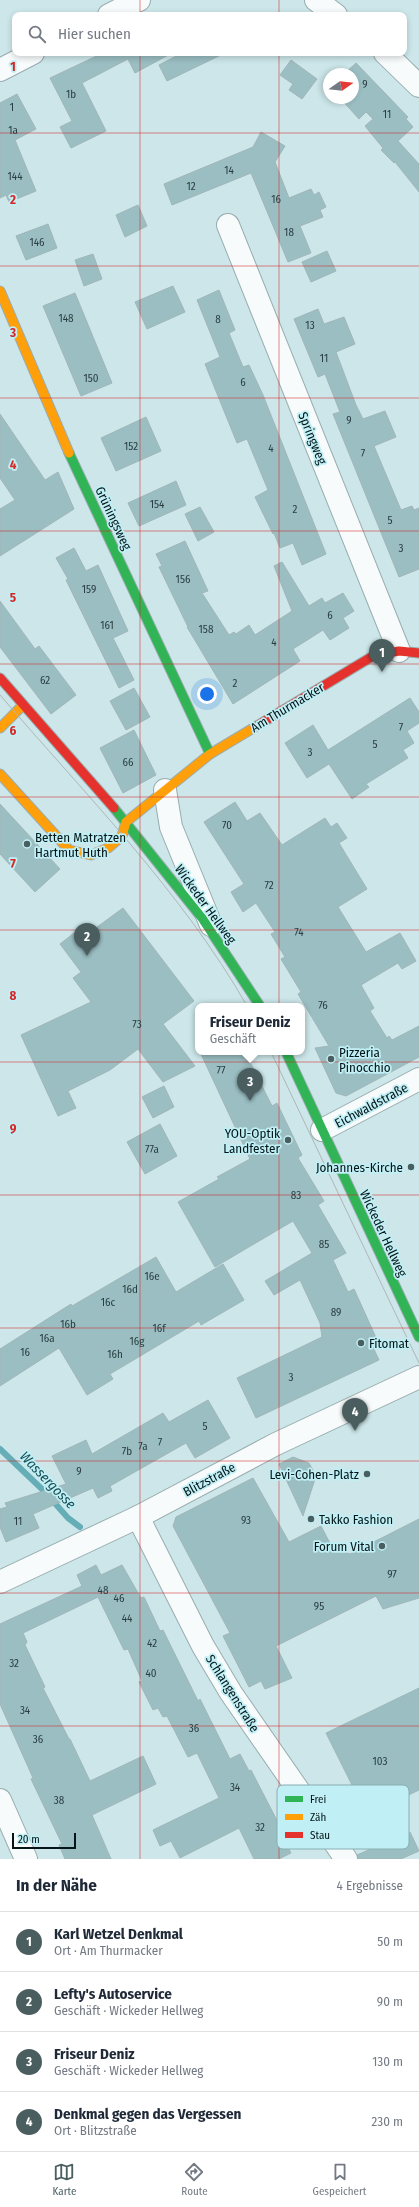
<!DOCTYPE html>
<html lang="de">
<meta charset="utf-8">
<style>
body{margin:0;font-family:"Fira Sans Condensed",sans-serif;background:#f2f2f3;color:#1f2937}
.compass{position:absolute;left:323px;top:68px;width:36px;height:36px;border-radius:50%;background:#fff;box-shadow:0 2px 6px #0003;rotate:76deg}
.scale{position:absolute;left:12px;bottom:10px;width:64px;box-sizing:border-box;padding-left:4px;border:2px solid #041517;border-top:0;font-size:11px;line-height:14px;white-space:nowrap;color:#041517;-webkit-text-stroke:3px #c0eff5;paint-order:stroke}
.you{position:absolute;left:207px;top:694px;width:14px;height:14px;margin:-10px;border:3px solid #fff;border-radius:50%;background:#1a73e8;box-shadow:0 0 0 6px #1a73e833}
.badge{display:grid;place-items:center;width:26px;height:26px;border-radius:50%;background:#4a5e60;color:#fff;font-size:13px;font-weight:700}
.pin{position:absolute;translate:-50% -33px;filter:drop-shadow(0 1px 2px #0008)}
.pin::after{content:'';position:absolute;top:21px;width:14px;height:12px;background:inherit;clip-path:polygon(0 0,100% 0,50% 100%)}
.popup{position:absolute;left:195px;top:1003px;width:110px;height:52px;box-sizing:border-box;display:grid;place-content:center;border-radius:8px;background:#fff;filter:drop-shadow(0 1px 3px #0005);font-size:13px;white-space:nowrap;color:#747a83}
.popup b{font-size:15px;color:#1f2937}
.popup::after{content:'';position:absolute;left:50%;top:100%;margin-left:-8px;border:8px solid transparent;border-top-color:#fff}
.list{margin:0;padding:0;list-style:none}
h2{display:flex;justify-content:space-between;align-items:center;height:52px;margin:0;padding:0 16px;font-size:17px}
h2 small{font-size:13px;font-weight:400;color:#747a83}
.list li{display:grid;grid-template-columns:26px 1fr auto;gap:12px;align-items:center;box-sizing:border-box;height:60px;padding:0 16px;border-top:1px solid #e0e1e3}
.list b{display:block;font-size:15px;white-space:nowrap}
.list p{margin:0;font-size:13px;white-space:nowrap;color:#747a83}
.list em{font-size:13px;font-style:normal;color:#747a83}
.icon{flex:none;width:22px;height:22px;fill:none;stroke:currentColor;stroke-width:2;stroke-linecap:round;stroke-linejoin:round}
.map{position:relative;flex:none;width:419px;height:1859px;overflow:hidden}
.search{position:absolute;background:#fff;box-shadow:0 2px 6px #0003;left:12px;right:12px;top:12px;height:44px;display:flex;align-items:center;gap:10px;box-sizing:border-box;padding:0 14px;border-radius:8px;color:#747a83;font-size:15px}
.sheet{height:292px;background:#fff}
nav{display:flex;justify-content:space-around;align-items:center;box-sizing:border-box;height:56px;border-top:1px solid #e0e1e3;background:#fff;font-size:11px;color:#747a83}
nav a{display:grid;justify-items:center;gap:2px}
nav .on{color:#4a5e60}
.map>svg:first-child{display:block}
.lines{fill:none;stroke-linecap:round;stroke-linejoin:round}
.stream{stroke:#65aeb7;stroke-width:6}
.building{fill:#9abec2;stroke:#a1b6b8}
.street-casing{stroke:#99adaf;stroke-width:24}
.fast-casing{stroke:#99adaf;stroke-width:11}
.slow-casing{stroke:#99adaf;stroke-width:11}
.jam-casing{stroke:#99adaf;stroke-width:11}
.street{stroke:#f7fbfc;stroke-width:22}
.fast{stroke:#30b455;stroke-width:9}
.slow{stroke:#ff9f0a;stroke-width:9}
.jam{stroke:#e5322d;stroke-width:9}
.tram{stroke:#b0b6b8;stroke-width:1}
.grid{fill:none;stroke:#d62828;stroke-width:1;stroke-opacity:0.55}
.poi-dot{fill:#4a5e60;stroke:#c0eff5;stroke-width:1.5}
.labels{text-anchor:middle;stroke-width:3.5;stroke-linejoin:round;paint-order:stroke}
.number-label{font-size:11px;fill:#2a3f42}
.street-label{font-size:13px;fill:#041517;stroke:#c0eff5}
.poi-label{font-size:13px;fill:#041517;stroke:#c0eff5;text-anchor:start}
.water-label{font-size:14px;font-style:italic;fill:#1a4f55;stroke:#c0eff5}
.key{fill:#c0eff5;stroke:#88aeb2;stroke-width:1}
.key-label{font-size:11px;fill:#041517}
.grid-label{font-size:13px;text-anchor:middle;font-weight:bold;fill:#d62828;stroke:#c0eff5;stroke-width:3.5;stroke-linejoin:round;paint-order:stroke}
</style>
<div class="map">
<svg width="419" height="1859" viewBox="0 0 419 1859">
<rect width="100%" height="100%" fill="#cce6e9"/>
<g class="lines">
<polyline class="stream" points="0,1449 44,1491 68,1518 80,1527"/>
</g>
<g class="building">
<polygon points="103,53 172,53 135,73 128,59 82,83 106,131 71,148 60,127 72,121 50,78"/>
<polygon points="182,53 225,53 167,81 159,65"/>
<polygon points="291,60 317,79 302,99 289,90 293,84 280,75"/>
<polygon points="356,63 408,117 406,119 413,127 398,141 419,164 419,192 395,162 394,163 381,150 383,148 365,126 373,119 366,112 359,119 340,98 353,98 353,74 344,74"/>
<polygon points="17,94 36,129 15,140 36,191 9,202 6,195 0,198 0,103"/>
<polygon points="261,132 285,146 275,162 289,198 311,189 314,195 319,192 326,207 320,210 323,217 300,226 311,253 288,262 251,173 172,205 164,184 253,147"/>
<polygon points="138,205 147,226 125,237 116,215"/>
<polygon points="48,224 57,248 26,260 16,236"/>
<polygon points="327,251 336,271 311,282 302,262"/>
<polygon points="93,254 102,279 84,286 75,260"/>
<polygon points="173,286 185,312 147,329 135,302"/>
<polygon points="219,290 235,330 229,333 243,367 249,365 263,395 326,554 302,565 293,543 280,548 274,533 273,534 255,497 268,490 247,439 237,443 205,364 220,357 197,300"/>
<polygon points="75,293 112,383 81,396 43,306"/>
<polygon points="318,309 324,324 344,317 355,344 336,352 356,405 363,419 385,411 396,437 374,446 401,510 412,506 414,510 419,508 419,569 399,577 333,414 340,412 325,374 318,377 294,319"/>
<polygon points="0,414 45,480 58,472 74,509 0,556 0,509 15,500 0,478"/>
<polygon points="146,417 161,451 116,471 101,438"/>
<polygon points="176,481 186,505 139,526 128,503"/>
<polygon points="200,507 214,532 198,541 185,514"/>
<polygon points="185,541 208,591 202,593 229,635 234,632 236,634 249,625 255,635 292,611 274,566 282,562 309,606 322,598 325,603 343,593 354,611 343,618 349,628 330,640 323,630 293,649 300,661 233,704 187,627 188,627 159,567 162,566 156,554"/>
<polygon points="74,548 86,571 98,565 128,631 113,638 134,680 119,688 66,580 68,579 56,558"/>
<polygon points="0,601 35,649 39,646 76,695 51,714 0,647"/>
<polygon points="134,688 150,717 126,730 110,701"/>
<polygon points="410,698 419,712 419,723 407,731 414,743 403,750 408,758 366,784 369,787 352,799 329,764 307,778 285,743 313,725 328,750"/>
<polygon points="134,730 156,775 123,793 100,748"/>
<polygon points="235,802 247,821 260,813 282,845 325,818 331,827 337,823 347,838 339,843 367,889 338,907 366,952 400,933 416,961 402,969 398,963 361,985 374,1008 370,1011 387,1038 389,1036 392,1040 419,1026 419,1057 346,1096 336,1093 315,1048 329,1046 298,994 301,992 281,959 285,957 271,934 275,932 256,903 243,912 231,892 244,884 204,822"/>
<polygon points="0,804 60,869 35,892 0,854"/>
<polygon points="123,908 194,1001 163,1024 195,1066 163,1082 138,1049 110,1070 68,1091 76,1108 58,1116 21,1035 91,1002 73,978 81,972 60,944 83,926 89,933"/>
<polygon points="200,1052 245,1052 272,1106 277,1103 302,1155 298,1158 324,1201 318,1205 346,1253 333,1260 348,1292 354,1289 378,1342 372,1345 379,1360 256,1418 237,1378 322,1337 320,1323 300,1280 274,1295 265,1281 312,1253 293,1221 215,1267 203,1246 178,1202 219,1179 217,1177 250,1159"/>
<polygon points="164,1086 174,1107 153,1118 142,1097"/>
<polygon points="160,1124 177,1156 145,1174 127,1142"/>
<polygon points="156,1257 176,1292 223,1264 244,1300 201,1325 199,1321 110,1374 113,1379 87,1395 59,1348 0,1386 0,1349 71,1304 72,1306"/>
<polygon points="208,1400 230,1438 195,1458 186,1443 110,1486 112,1491 98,1498 93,1488 33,1514 39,1528 6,1542 0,1527 0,1509 7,1507 5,1503 66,1484 52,1456 86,1440 92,1454 163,1413 169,1422"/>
<polygon points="293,1457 309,1463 316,1476 303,1516 279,1464"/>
<polygon points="253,1478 289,1542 321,1526 333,1549 350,1554 419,1519 419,1598 383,1609 376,1596 276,1646 292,1678 265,1689 261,1681 249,1687 223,1636 230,1633 173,1526 176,1517"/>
<polygon points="96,1565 101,1575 122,1565 141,1598 144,1597 160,1631 163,1630 198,1701 200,1699 230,1759 240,1754 249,1771 251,1770 285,1836 283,1837 291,1853 279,1859 254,1859 239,1828 180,1858 171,1841 160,1846 153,1830 219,1798 197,1753 188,1757 167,1716 163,1717 158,1708 153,1710 139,1682 142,1681 128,1649 124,1650 98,1597 23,1633 27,1642 25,1645 45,1687 43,1688 69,1739 70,1739 90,1781 143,1756 156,1784 92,1815 111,1859 65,1859 59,1845 62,1844 31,1779 33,1778 0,1704 0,1624 82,1586 77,1575"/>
<polygon points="419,1688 419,1790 367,1815 326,1733"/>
<polygon points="410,1832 419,1851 401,1859 358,1859 357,1855"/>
</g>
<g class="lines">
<g class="street-casing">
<g id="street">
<polyline points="316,0 336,15"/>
<polyline points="109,15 139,0"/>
<polyline points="385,53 419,86"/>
<polyline points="0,70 33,53"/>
<polyline points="228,225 399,651"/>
<polyline points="165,790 171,827 211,925"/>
<polyline points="322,1130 419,1079"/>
<polyline points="138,1517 203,1646 231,1693 346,1859"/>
<polyline points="0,1582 138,1517 276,1444 419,1377"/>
<polyline points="0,1800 26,1859"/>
</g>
</g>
<g class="fast-casing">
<g id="fast">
<polyline points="69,453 210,754"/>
<polyline points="114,808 202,918 260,1006"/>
<polyline points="286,1052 419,1337"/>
</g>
</g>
<g class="slow-casing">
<g id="slow">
<polyline points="0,291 69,453"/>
<polyline points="0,728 23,705"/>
<polyline points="0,774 69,850 91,855 108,848 122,836 126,822 210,754 255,727"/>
</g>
</g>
<g class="jam-casing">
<g id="jam">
<polyline points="0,678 114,808"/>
<polyline points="255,727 373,656 399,651 419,653"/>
</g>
</g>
<use href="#street" class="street"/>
<use href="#fast" class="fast"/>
<use href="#slow" class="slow"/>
<use href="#jam" class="jam"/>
<g class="tram">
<path d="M0,695C84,793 183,893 247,1006"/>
<polyline points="271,1052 419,1363"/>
</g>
</g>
<path class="grid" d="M140,0V15M279,0V15M140,53V1859M279,53V1859M0,133H419M0,266H419M0,398H419M0,531H419M0,664H419M0,797H419M0,930H419M0,1062H419M0,1195H419M0,1328H419M0,1461H419M0,1593H419M0,1726H419"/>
<g class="poi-dot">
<circle cx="27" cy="844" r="4"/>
<circle cx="331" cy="1059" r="4"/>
<circle cx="288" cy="1140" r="4"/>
<circle cx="411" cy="1167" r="4"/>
<circle cx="361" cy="1343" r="4"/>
<circle cx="367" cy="1474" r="4"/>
<circle cx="311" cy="1519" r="4"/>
<circle cx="382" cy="1546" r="4"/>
</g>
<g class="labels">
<g class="number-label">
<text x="365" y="88">9</text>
<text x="71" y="98">1b</text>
<text x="12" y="111">1</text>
<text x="387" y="118">11</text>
<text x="13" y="134">1a</text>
<text x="229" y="174">14</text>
<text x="15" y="180">144</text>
<text x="191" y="190">12</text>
<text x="276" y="203">16</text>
<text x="289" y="236">18</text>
<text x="37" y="246">146</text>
<text x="66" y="322">148</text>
<text x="218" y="323">8</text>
<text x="310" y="329">13</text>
<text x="324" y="362">11</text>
<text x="91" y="382">150</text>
<text x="243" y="386">6</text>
<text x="349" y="424">9</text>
<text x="131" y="450">152</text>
<text x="271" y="452">4</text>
<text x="363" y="457">7</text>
<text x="157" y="508">154</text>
<text x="295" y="513">2</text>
<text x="390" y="524">5</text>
<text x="401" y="552">3</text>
<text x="183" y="583">156</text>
<text x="89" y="593">159</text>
<text x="330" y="619">6</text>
<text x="107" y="629">161</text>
<text x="206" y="633">158</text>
<text x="274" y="646">4</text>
<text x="45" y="684">62</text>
<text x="235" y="687">2</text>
<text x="401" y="731">7</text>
<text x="375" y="748">5</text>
<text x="310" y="756">3</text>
<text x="128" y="766">66</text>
<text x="227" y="829">70</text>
<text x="269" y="889">72</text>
<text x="299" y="936">74</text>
<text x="323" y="1009">76</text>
<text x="137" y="1028">73</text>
<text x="221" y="1074">77</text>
<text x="152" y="1153">77a</text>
<text x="296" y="1199">83</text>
<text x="324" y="1248">85</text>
<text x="152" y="1280">16e</text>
<text x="130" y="1293">16d</text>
<text x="108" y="1306">16c</text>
<text x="336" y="1316">89</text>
<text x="68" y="1328">16b</text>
<text x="159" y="1332">16f</text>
<text x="47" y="1342">16a</text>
<text x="137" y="1345">16g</text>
<text x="25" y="1356">16</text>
<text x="115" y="1358">16h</text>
<text x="291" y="1381">3</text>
<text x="205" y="1430">5</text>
<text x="160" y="1446">7</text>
<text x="143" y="1450">7a</text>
<text x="127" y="1455">7b</text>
<text x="79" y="1475">9</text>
<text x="246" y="1524">93</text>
<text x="18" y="1525">11</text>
<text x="392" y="1578">97</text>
<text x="103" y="1594">48</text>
<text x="119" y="1602">46</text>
<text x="319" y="1610">95</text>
<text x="127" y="1622">44</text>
<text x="152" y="1647">42</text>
<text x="14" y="1667">32</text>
<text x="151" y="1677">40</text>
<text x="25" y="1714">34</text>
<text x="194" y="1732">36</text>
<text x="38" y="1743">36</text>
<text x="380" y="1765">103</text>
<text x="235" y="1791">34</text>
<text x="59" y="1804">38</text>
<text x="260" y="1831">32</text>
</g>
<g class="street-label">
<text transform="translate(313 438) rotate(68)" y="5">Springweg</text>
<text transform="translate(114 518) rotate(65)" y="5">Grüningsweg</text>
<text transform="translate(287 707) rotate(-31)" y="5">Am Thurmacker</text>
<text transform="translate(206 904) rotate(54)" y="5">Wickeder Hellweg</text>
<text transform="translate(371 1105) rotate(-28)" y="5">Eichwaldstraße</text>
<text transform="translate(384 1233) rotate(65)" y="5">Wickeder Hellweg</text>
<text transform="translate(209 1479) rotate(-28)" y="5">Blitzstraße</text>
<text transform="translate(233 1693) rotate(58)" y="5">Schlangenstraße</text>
</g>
<g class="poi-label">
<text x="35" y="842">Betten Matratzen<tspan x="35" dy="15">Hartmut Huth</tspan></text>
<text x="339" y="1057">Pizzeria<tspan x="339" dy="15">Pinocchio</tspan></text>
<text x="280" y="1138" text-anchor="end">YOU-Optik<tspan x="280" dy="15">Landfester</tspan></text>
<text x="403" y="1172" text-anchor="end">Johannes-Kirche</text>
<text x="369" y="1348">Fitomat</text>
<text x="359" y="1479" text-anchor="end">Levi-Cohen-Platz</text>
<text x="319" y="1524">Takko Fashion</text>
<text x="374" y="1551" text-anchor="end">Forum Vital</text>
</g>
<g class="water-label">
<text transform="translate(48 1480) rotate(46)" y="5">Wassergosse</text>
</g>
</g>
<rect x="277" y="1785" width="132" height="64" rx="6" class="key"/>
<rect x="285" y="1796" width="18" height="6" fill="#30b455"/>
<rect x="285" y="1814" width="18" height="6" fill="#ff9f0a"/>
<rect x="285" y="1832" width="18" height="6" fill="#e5322d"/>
<g class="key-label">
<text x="310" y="1803">Frei</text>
<text x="310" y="1821">Zäh</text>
<text x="310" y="1839">Stau</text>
</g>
<g class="grid-label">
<text x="13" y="71">1</text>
<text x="13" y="204">2</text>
<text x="13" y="337">3</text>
<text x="13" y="469">4</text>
<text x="13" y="602">5</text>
<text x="13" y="735">6</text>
<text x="13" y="868">7</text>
<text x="13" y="1000">8</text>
<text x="13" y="1133">9</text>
</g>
</svg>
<svg class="compass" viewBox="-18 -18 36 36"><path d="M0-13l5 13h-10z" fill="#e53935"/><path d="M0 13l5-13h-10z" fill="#747a83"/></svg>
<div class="scale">20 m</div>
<div class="you"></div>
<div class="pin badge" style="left:382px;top:672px">1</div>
<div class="pin badge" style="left:87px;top:956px">2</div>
<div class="pin badge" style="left:250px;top:1101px">3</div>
<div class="popup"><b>Friseur Deniz</b>Geschäft</div>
<div class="pin badge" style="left:355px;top:1431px">4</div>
<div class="search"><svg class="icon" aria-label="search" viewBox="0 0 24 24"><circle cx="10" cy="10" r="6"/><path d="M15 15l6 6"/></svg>Hier suchen</div>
</div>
<section class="sheet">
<h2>In der Nähe<small>4 Ergebnisse</small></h2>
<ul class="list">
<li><span class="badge">1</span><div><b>Karl Wetzel Denkmal</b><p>Ort · Am Thurmacker</p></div><em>50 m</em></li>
<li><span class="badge">2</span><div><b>Lefty's Autoservice</b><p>Geschäft · Wickeder Hellweg</p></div><em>90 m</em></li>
<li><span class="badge">3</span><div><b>Friseur Deniz</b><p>Geschäft · Wickeder Hellweg</p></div><em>130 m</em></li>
<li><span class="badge">4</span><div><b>Denkmal gegen das Vergessen</b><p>Ort · Blitzstraße</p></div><em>230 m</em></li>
</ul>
</section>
<nav>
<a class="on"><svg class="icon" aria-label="map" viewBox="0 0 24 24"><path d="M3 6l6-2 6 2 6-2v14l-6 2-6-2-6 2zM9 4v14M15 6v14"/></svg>Karte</a>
<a><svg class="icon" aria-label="directions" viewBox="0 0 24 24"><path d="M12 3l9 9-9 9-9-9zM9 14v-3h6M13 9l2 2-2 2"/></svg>Route</a>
<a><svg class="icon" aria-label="saved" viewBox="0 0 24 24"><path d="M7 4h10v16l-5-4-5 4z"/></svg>Gespeichert</a>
</nav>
